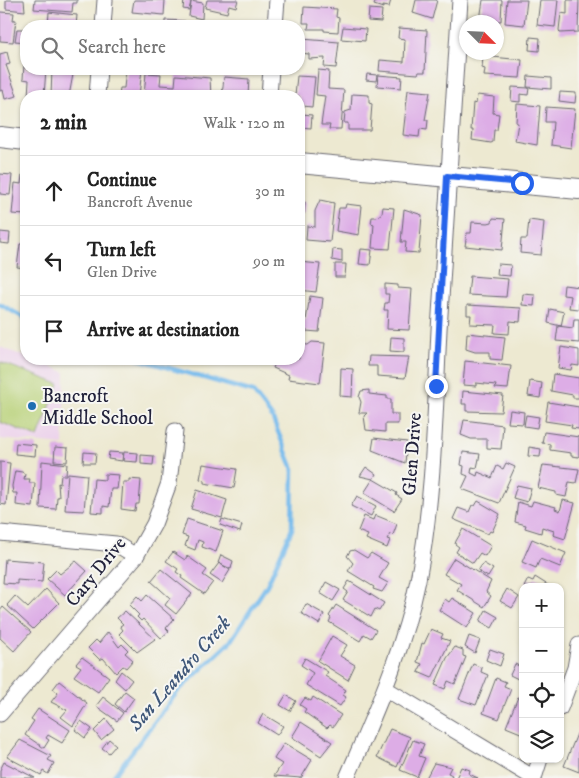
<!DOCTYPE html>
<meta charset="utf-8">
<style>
body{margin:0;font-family:"IM FELL DW Pica",serif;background:#f2f2f2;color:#222}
.controls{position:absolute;right:15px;bottom:15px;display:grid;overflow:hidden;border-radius:10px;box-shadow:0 1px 4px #0004}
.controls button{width:45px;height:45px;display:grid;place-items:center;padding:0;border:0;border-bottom:1px solid #e0e0e0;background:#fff;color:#222;font:25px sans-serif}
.compass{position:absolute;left:459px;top:15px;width:45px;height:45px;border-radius:50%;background:#fff;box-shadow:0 1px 4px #0004;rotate:114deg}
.stop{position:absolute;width:15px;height:15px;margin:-11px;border:4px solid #2563eb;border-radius:50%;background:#fff}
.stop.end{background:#2563eb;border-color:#fff;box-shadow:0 1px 5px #0008}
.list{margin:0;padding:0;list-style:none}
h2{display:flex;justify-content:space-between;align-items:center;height:65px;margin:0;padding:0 20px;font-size:21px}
h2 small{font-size:16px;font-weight:400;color:#767676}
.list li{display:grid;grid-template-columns:32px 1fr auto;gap:15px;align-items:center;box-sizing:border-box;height:70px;padding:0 20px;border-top:1px solid #e0e0e0}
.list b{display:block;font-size:19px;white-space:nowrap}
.list p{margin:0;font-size:16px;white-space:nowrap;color:#767676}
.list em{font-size:16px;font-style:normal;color:#767676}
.icon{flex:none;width:28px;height:28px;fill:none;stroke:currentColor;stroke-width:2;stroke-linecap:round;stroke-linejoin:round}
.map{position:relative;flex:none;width:579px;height:778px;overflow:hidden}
.search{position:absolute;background:#fff;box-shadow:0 1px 4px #0004;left:20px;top:20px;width:285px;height:55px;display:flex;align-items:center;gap:12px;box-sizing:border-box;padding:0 18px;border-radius:20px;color:#767676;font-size:19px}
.panel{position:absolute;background:#fff;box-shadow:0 1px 4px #0004;left:20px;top:90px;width:285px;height:275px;border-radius:20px}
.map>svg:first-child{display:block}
.built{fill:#ecd1eb}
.green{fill:#b7d076;stroke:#6c7958}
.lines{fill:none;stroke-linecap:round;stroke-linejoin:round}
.stream{stroke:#75baec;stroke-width:4.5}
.building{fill:#ddade6}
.minor-casing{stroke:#696870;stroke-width:17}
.major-casing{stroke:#696870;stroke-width:22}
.minor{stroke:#fff;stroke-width:15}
.major{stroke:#fff;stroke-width:20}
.route{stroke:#2563eb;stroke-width:6}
.poi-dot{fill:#1f6fb2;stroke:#f6f6f2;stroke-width:2}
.labels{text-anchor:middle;stroke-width:4;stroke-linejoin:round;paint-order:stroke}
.poi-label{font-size:19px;fill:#22223b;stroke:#f6f6f2;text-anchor:start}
.street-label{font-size:19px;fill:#22223b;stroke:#f6f6f2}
.water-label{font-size:20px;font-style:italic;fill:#3f5779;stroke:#f6f6f2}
</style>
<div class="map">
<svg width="579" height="778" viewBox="0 0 579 778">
<rect width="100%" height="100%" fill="#f6f6f2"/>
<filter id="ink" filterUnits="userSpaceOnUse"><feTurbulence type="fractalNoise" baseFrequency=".02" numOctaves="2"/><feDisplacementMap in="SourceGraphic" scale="10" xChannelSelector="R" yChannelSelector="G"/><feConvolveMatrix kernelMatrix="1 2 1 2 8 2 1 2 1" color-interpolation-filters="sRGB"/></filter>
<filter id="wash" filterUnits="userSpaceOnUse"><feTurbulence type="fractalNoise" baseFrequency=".0096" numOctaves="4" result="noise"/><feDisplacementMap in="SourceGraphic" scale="20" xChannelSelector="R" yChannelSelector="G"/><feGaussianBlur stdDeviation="1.12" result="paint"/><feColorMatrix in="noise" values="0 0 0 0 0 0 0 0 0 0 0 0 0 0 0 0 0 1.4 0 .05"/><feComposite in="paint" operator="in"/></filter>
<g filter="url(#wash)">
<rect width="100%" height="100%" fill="#ede9d1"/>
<polygon class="built" points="0,347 65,372 63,445 0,439"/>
<polygon class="green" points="0,362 59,384 38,437 0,422"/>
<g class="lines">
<g class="stream">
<polyline points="0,304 26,319"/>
<polyline points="112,778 179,690 230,642 267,585 292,529 293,469 272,417 253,392 138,359"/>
</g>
</g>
<g id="blocks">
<g class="building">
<polygon points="6,0 24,0 25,11 6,9"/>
<polygon points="35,0 77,0 77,3 73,3 72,12 34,9"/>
<polygon points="134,0 165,0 164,15 132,12"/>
<polygon points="184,0 203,3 202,19 189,16 191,2 189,10 183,9"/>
<polygon points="207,0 238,0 236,7 229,5 227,13 205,8"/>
<polygon points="376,0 391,0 389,7 383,6 383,8 374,5"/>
<polygon points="416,0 437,0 432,19 413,13"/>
<polygon points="483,0 502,0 501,21 480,20"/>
<polygon points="507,0 527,0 524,25 505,23"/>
<polygon points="540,0 558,0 555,27 537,25"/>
<polygon points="567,0 579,0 578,32 560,33 559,30 561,13 567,14"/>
<polygon points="304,7 337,9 336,17 339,18 338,32 324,31 324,29 308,29 309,23 303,23"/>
<polygon points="369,9 382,10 381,22 368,21"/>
<polygon points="0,12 14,13 13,20 16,20 13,42 0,41"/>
<polygon points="49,12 77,15 76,26 48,26"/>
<polygon points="165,20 185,21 185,26 165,26"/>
<polygon points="343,27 366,29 365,41 341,39"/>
<polygon points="399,28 427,30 425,72 419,72 418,74 379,71 380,60 404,62 405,39 398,38"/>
<polygon points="17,29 26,29 26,42 15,41"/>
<polygon points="530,37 540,38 539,51 529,50"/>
<polygon points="302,39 339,42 336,68 324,67 325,58 309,59 309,54 300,53"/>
<polygon points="7,52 10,64 6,65 17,96 5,99 3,90 0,91 0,54"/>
<polygon points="483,56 522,60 520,78 484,76 485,69 482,68"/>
<polygon points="24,64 26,69 46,69 44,96 28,96 29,80 23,79"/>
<polygon points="52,69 74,69 69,96 51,96"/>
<polygon points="126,69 142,69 139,96 119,96 120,88 124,88"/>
<polygon points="318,70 329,71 328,89 344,90 341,129 329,129 330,125 321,125 325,96 316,95"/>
<polygon points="146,73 161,74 160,85 175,86 176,75 210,78 211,96 144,96"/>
<polygon points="367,74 377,75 376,81 366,80"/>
<polygon points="378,75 402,77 401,88 377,86"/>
<polygon points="297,76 315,77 312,107 303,106 302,114 312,115 311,128 299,127 299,96 295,96"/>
<polygon points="528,76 551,78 551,89 527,87"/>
<polygon points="224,77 249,79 248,96 222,96"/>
<polygon points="512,87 529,88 528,95 520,94 520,102 511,101"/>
<polygon points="408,90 430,92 425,120 428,120 427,130 420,129 419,137 403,135"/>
<polygon points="560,92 576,93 575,103 559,101"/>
<polygon points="352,94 369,95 369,103 372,104 370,130 348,130 348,123 344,123 345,112 351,110"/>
<polygon points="477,95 494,97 493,113 499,114 497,130 494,130 493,142 491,143 472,140 473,130 471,130 473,103 476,104"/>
<polygon points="517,104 540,106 537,145 515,141 518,123 516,123"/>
<polygon points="546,107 575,109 571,148 551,145 553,122 545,122"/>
<polygon points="0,174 12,175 10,195 0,194"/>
<polygon points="22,175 26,175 26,215 12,214 15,183 21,184"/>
<polygon points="320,200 334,203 330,242 306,240 307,226 315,227 315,211"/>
<polygon points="299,201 305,202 304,214 299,214"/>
<polygon points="346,204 362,206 359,235 336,231 339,208 345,208"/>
<polygon points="383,207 394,208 390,249 372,248 374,224 371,223 372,217 377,217 382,213"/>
<polygon points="404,209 422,215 419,253 405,252 406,242 401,242"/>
<polygon points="493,218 505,219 502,250 465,246 467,233 471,233 472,222 488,223 492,222"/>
<polygon points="529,220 544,222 541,255 520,253 521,239 527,239"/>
<polygon points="0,232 10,233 9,244 0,243"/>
<polygon points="20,244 26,244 26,268 17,267"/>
<polygon points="333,249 342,250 342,262 332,260"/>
<polygon points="361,249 372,250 370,265 359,264"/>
<polygon points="299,262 320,264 316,292 299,290"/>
<polygon points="335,264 346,264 345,277 335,277"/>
<polygon points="498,264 511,265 510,276 497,275"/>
<polygon points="470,276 508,279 506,297 468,295"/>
<polygon points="385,284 398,285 398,288 412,289 409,330 387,329 388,310 384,310 385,303 388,303 389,294 385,294"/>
<polygon points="564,285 579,287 579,309 569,308 571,296 563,295"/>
<polygon points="523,294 535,295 534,306 522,305"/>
<polygon points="310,296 323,298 319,332 306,331 305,336 299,335 299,319 306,320"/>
<polygon points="467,305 521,308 520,322 510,321 509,334 494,333 495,325 470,324 471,315 467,315"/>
<polygon points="550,309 564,312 561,326 548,323"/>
<polygon points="574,319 579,319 579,343 556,341 558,326 573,328"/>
<polygon points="467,333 505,337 502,360 490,359 490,352 475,352 466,349"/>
<polygon points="391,337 404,338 404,352 390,351"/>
<polygon points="312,342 325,343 320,383 288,379 289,375 273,368 277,359 299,359 299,344 308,345"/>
<polygon points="561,347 579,350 579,366 572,365 571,370 558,368"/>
<polygon points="369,356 409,357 405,378 377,376 377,366 368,366"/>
<polygon points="465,361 511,366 508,389 495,388 496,385 476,383 476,386 463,385"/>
<polygon points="341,368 353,369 352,397 340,396"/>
<polygon points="553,374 579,378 579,398 573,398 573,395 551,391"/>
<polygon points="530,381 542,383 540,398 528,396"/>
<polygon points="369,390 369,394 387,396 387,399 391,399 391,414 398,414 398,424 385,424 385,432 366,430 364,416 367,413 359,413 361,402 359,397 361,391"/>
<polygon points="463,391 503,395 501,412 466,411 466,404 462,404"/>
<polygon points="548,402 579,407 579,429 571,428 572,425 545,421"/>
<polygon points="510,410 524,412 523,424 508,423"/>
<polygon points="526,415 539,417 537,428 524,426"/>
<polygon points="464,420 503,425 501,449 487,448 487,439 471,439 461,435"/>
<polygon points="544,432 579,437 579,457 571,456 571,453 550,450 550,444 542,443"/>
<polygon points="374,438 407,442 405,463 372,450"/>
<polygon points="16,443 36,445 35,456 15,454"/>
<polygon points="55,447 68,448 67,462 54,461"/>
<polygon points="529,447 541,449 540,457 528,456"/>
<polygon points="84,452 96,453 95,463 83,463"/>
<polygon points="109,452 123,453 122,461 108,459"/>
<polygon points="124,452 138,453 137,462 123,461"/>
<polygon points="463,452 480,454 477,468 472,467 471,473 477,476 478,472 492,478 497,466 503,469 506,463 515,467 499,503 462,489 468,476 463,474 464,466 461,465"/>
<polygon points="141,455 154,456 153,465 141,464"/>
<polygon points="42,461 67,464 66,475 61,475 60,484 58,483 59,497 57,497 56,509 40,508"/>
<polygon points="0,462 10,463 6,505 0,504"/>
<polygon points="203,464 237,469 234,488 204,483 204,480 200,479"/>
<polygon points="543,465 579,469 576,483 569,482 566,497 556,495 556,492 538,488"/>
<polygon points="366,467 376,474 373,479 360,476"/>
<polygon points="15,471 22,472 25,474 24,479 30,479 29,483 35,483 33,507 16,505 17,493 13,493 12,486"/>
<polygon points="68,473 87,475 84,511 65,510"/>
<polygon points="105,474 119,475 117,489 111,489 109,507 103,506 103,513 91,512 94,479 105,480"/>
<polygon points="129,479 141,480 139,504 136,504 135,511 121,509 123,482 129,482"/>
<polygon points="373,479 397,493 396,495 402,499 394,511 364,493"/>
<polygon points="517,485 531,488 527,502 513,498"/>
<polygon points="197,490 227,500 222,518 191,509"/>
<polygon points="357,496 376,506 371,516 351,506"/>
<polygon points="563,500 575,503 565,539 553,535 554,531 542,527 541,533 525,528 526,525 515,522 518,502 531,506 533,501 556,507 555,509 560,511"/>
<polygon points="478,501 500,514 492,532 490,531 488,534 453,519 458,508 469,512 472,505 475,506"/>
<polygon points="375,515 397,524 393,535 390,534 387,539 390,540 387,548 366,539 368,535 358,531 364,516 373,520"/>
<polygon points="187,519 223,531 216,552 202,547 203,542 198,540 195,550 185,546 188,537 182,535"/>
<polygon points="222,519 242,525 240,532 220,525"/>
<polygon points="463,529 491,546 485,556 480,553 473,563 456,552 459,547 455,544 456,541"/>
<polygon points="532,539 566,553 560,567 540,559 536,568 522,562"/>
<polygon points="354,550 367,558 371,553 388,563 379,578 388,583 382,592 373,589 374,587 348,571 353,563 347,556 350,551"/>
<polygon points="173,552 185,560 187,556 207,570 203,575 213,582 204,594 181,578 182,576 176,572 178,569 166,561"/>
<polygon points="221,555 233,561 231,569 218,563"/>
<polygon points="454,558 491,581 486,592 491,596 484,607 457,590 461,584 444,574"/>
<polygon points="5,559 44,562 42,582 17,580 17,584 3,583"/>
<polygon points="76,561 87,571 65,595 47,579 56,570 60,574"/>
<polygon points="219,563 230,570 222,583 210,575"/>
<polygon points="483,563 493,569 488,577 478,571"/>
<polygon points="161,569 192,594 176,614 165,605 170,598 151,581"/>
<polygon points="535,577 551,587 524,587 528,579 533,581"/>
<polygon points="349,581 384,603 379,611 375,609 371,617 343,600 348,592 344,589"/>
<polygon points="326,582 340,590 333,601 320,593"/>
<polygon points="46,589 59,603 33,629 7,605 15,596 28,608"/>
<polygon points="507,589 519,597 512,608 500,601"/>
<polygon points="147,595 174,619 166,628 169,631 161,638 143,619 141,621 137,617 139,615 129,605 137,596 142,601"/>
<polygon points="452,598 476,613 467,628 439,610 445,599 449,602"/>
<polygon points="306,604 324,614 319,624 301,613"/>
<polygon points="336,605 376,630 371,638 364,634 360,641 329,622 331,618 329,616"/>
<polygon points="3,607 31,632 14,651 0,638 0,611"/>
<polygon points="486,610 498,617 492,628 480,621"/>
<polygon points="125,611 155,639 137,652 119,634 123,630 120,626 123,624 117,618"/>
<polygon points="431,629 443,634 441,638 450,641 432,678 418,672 422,664 417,662 422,643 424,644"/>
<polygon points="108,632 119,647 122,644 128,650 125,653 133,660 126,668 123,666 116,673 103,658 100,660 88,648 96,640 99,643"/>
<polygon points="332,636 347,645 340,656 355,665 348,680 318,661"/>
<polygon points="469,636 480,640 475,653 465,647"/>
<polygon points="455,647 463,650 463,656 466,657 455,684 448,681 445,689 435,685 447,658"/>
<polygon points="490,649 504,654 500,666 486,660"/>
<polygon points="82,657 109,677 98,692 74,676 81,667 76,664"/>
<polygon points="305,658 328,672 325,676 346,690 343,695 346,697 340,706 306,685 313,673 301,665"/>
<polygon points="473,664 482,668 481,672 488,675 476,705 459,699"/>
<polygon points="515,664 523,668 523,686 521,685 522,681 510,675"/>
<polygon points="121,671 132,680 125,689 115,680"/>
<polygon points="496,678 506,682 504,686 511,689 499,719 483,713"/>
<polygon points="59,681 87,703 73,726 61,717 67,710 51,702 58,693 53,689"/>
<polygon points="125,691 134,698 124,712 115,704"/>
<polygon points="286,695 296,701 290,711 280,705"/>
<polygon points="103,697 123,713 117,721 96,706"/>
<polygon points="313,697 341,715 333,727 330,725 327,728 304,712 306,709 300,705 305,698 311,701"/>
<polygon points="518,697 523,699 523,734 506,727"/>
<polygon points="38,709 70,730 62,743 48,735 46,738 49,740 44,748 25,735 34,721 31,719"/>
<polygon points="263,714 283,726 277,735 258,723"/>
<polygon points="106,719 114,729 101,740 94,731"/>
<polygon points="81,721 92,729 85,738 75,730"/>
<polygon points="301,722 332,742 321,756 292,737"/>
<polygon points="390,729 410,737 397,767 377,757"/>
<polygon points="579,729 579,772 564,766"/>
<polygon points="109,739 116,745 109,753 102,748"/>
<polygon points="20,740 51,756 48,760 54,763 48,774 43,771 41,775 7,757"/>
<polygon points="413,740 424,744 419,756 425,758 417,777 400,770"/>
<polygon points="284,743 312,760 301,778 274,776 282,764 274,759"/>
<polygon points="4,762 35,778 0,778 0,770"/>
<polygon points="434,763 451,767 448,773 452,775 451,778 426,778"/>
<polygon points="461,767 470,770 469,774 478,778 456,778"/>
</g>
</g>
</g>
<g filter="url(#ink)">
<use href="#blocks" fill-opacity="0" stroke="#696870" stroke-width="1"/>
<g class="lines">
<g class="minor-casing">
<g id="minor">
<polyline points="103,26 105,0"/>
<polyline points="275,26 277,0"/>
<polyline points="97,96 99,69"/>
<polyline points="269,96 271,69"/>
<polyline points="0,533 116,544 136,556"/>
<polyline points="386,689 534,778"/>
<polyline points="560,708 575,668 579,645"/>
<polyline points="0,714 136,556 154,524 169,483 175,431"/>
<path d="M347,778C375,713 404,649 418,580C434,498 435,412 439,330C445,220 452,110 460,0"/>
<polyline points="534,778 540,759"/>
</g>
</g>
<g class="major-casing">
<g id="major">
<polyline points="0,137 26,140"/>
<polyline points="299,163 579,189"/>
</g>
</g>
<use href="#minor" class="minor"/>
<use href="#major" class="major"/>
</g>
</g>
<g class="lines" filter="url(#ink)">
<polyline class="route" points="436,386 447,176 522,183"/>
</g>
<circle class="poi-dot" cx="32" cy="406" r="5"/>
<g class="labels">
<g class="poi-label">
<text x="42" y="402">Bancroft<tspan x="42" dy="22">Middle School</tspan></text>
</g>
<g class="street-label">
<text transform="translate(411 454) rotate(-86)" y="7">Glen Drive</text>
<text transform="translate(95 571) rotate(-51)" y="7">Cary Drive</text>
</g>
<g class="water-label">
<text transform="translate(179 673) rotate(-49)" y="7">San Leandro Creek</text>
</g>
</g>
</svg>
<div class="controls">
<button>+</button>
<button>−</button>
<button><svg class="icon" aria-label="locate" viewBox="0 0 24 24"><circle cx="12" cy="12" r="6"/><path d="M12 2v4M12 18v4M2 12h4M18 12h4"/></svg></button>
<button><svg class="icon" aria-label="layers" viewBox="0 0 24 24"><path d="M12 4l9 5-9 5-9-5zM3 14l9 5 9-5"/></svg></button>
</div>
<svg class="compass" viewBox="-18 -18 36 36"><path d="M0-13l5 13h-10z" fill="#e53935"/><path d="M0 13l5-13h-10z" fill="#767676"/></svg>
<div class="stop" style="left:522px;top:183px"></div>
<div class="stop end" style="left:436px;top:386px"></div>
<div class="search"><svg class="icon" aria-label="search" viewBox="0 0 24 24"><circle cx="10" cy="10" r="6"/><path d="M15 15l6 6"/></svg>Search here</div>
<section class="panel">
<h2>2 min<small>Walk · 120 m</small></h2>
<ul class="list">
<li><svg class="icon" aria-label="ahead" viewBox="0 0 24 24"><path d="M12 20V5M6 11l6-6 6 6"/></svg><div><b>Continue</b><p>Bancroft Avenue</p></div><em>30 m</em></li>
<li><svg class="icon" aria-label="left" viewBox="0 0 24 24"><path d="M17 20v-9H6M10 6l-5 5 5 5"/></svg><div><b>Turn left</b><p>Glen Drive</p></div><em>90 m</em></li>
<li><svg class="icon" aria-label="arrive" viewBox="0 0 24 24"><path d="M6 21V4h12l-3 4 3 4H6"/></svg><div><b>Arrive at destination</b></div></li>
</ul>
</section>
</div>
